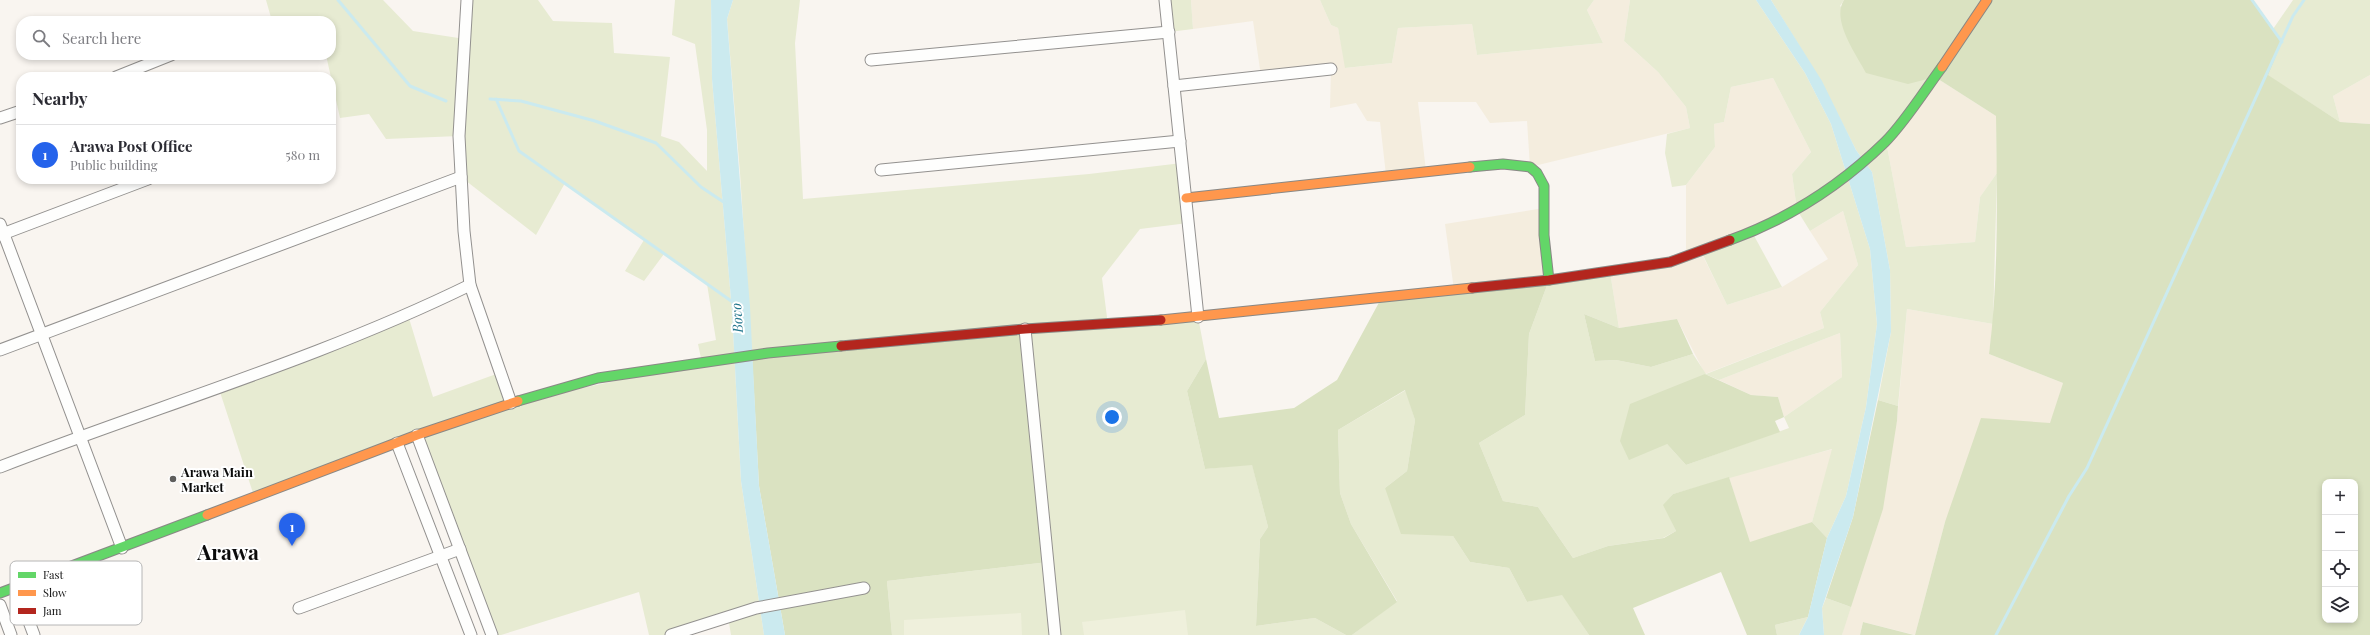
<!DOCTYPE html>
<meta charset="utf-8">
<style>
body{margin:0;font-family:"Playfair Display",serif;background:#f2f2f3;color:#2b2b33}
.controls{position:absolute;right:12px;bottom:12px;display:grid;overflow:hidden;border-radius:8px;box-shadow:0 2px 6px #0003}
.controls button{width:36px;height:36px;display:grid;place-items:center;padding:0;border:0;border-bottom:1px solid #e1e1e2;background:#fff;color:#2b2b33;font:20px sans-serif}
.you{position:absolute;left:1112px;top:417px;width:14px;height:14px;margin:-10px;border:3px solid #fff;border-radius:50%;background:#1a73e8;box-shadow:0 0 0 6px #1a73e833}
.badge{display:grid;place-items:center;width:26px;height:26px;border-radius:50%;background:#2563eb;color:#fff;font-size:13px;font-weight:700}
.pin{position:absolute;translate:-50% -33px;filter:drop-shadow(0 1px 2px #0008)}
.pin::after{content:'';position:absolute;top:21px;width:14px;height:12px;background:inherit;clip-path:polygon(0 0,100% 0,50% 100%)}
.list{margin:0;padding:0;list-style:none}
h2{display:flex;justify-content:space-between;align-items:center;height:52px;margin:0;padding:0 16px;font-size:17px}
h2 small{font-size:13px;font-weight:400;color:#7c7c81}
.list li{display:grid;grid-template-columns:26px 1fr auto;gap:12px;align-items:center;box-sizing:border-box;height:60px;padding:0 16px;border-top:1px solid #e1e1e2}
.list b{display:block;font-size:15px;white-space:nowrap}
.list p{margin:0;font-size:13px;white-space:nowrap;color:#7c7c81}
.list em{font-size:13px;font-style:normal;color:#7c7c81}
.icon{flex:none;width:22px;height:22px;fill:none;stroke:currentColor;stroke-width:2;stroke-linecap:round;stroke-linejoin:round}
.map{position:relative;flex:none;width:2370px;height:635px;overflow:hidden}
.search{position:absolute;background:#fff;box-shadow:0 2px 6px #0003;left:16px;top:16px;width:320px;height:44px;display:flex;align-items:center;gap:10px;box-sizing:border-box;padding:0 14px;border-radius:16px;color:#7c7c81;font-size:15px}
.panel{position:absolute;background:#fff;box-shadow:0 2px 6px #0003;left:16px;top:72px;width:320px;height:112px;border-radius:16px}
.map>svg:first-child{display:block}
.farmland{fill:#f4edde}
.green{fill:#e7ebd2;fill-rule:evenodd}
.forest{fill:#dae2c1;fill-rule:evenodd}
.pitch{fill:#eff0dc}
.water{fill:#cbeaef}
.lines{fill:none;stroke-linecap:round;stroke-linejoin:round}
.stream{stroke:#cbeaef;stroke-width:3}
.street-casing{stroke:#93918f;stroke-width:13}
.fast-casing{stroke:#898885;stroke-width:11}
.slow-casing{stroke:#898885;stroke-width:11}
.jam-casing{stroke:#898885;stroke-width:11}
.street{stroke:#fefefd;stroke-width:11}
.fast{stroke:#63d668;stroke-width:9}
.slow{stroke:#ff974d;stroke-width:9}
.jam{stroke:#b3261e;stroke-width:9}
.poi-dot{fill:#5f5e5c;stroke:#fff;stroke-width:1.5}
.labels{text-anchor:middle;stroke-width:4;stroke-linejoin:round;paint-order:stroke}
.poi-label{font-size:13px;font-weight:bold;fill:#0c0c0c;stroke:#fff;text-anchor:start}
.water-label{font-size:14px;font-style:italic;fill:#24778e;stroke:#fff}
.town-label{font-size:21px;font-weight:bold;fill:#0c0c0c;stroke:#fff}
.key{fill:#fff;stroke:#b6b6b6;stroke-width:1}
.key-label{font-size:11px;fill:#0c0c0c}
</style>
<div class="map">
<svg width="2370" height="635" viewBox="0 0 2370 635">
<rect width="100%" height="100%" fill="#f9f5f0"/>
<g class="farmland">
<polygon points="1191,0 1320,0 1331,25 1338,28 1346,68 1392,63 1398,28 1472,24 1477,55 1603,43 1587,10 1594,0 1630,0 1624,41 1658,72 1686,107 1690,128 1530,167 1527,121 1490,123 1476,102 1418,102 1426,171 1386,175 1380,122 1367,121 1356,103 1330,108 1331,69 1261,76 1253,21 1193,29"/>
<polygon points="2370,75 2370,124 2340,122 2333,96"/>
<polygon points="1935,77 1996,116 1997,173 1980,197 1975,242 1906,247 1886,141"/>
<polygon points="1773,78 1811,152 1792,174 1797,210 1701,252 1727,305 1782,287 1828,259 1810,231 1843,211 1858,265 1820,312 1824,328 1705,374 1677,319 1619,328 1610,272 1686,257 1686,185 1715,147 1714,124 1724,122 1731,87"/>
<polygon points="1544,208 1549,280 1454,290 1445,224"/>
<polygon points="1907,309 1993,324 1989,354 2063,383 2051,423 1945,522 1915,635 1863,622 1860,635 1842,635 1897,421"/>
<polygon points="1840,333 1842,377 1784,417 1778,397 1751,395 1719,380"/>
<polygon points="1833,449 1812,522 1749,543 1729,477"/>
</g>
<g class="green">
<polygon points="266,0 383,0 413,31 465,39 467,0 538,0 553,21 612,23 614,53 670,57 661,136 679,142 707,171 707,130 695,44 672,35 675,0 711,0 712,79 732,311 741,481 764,635 731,635 728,617 671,635 649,635 639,592 501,635 492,635 417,435 254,496 219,389 408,315 433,397 499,373 510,403 702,363 698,344 716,340 707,284 664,254 644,281 625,271 644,240 565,183 536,235 461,177 459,136 386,139 369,114 340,118 326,55 331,55 331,21 272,21"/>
<polygon points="733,0 800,0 795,43 803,199 1089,174 1182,163 1188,223 1140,229 1102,278 1108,325 1198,317 1206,359 1187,391 1205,469 1252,464 1268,527 1260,539 1256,626 1315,618 1346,635 892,635 887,581 1048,562 752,355 740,173 727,19"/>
<polygon points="1165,0 1191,0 1193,29 1169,32"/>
<polygon points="1320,0 1594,0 1587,10 1603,43 1477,55 1472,24 1398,28 1392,63 1345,68 1338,28 1331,25"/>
<path d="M1630,0H1756L1805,73L1831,124L1870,249L1877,324L1866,407L1846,496L1827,538L1812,522L1832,449L1673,494L1664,505L1676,531L1663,538L1608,546L1573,558L1538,507L1503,501L1479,443L1525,415L1529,334L1549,280L1610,272L1619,328L1584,314L1595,361L1616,360L1651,367L1693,354L1706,374L1824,328L1820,312L1858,265L1843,211L1810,231L1797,210L1792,174L1811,152L1773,78L1731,87L1724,122L1714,124L1715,147L1686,185L1672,187L1665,153L1667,134L1690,128L1686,107L1658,72L1624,41ZM1840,333L1842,377L1784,417L1789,428L1686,465L1667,444L1705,374L1719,380Z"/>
<polygon points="1771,0 1844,0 1840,6 1935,77 1886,141 1906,247 1975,242 1980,197 1997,173 1993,324 1907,309 1898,406 1878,400 1891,332 1890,270 1872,172 1856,150 1821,81"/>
<polygon points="2293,0 2370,0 2370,75 2333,96 2340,122 2267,75 2282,42 2273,29"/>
<polygon points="1752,232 1782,287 1727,305 1701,251"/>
<polygon points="1406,390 1415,420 1407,471 1385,488 1453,536 1470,562 1509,568 1527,602 1562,594 1589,635 1352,635 1397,601 1351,524 1340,493 1338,430"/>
<polygon points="1826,598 1851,607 1842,635 1824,635 1822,608"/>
<polygon points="1808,617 1799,635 1777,635 1775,625"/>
</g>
<g class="forest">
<path d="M1844,0H2252L2282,42L2268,75L2340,122L2370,124V635H1915L1945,522L1981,418L2050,423L2063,383L1989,354C1999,276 1997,195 1996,116L1935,77L1908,84L1866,73C1856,54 1831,20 1844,0ZM2325,482H2355V620H2325Z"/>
<polygon points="1549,280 1529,334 1525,415 1479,443 1503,501 1538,507 1573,558 1608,546 1664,538 1676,531 1663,505 1673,494 1729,477 1750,542 1812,522 1827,538 1808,617 1775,625 1777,635 1747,635 1721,572 1633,608 1645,635 1589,635 1562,595 1527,602 1509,568 1470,562 1453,536 1401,534 1385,488 1407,471 1415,420 1405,390 1338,430 1340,493 1351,524 1397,602 1352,635 1346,635 1315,618 1256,626 1260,539 1268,527 1252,465 1205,469 1187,391 1206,359 1219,418 1294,408 1337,380 1382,297"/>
<polygon points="1584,314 1619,328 1677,319 1693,354 1651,367 1616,360 1595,361"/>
<polygon points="1025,329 1048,562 887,581 892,635 785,635 759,486 752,355"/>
<polygon points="1705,374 1751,395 1778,397 1784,417 1775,421 1780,432 1686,465 1667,444 1629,460 1620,441 1630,404"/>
<polygon points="1878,400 1898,406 1897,421 1883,509 1851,607 1826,598 1853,517"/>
<polygon points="1863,622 1914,635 1860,635"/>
</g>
<g class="pitch">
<polygon points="1185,610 1188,635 1084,635 1082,622"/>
<polygon points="1021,613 1022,635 904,635 904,620"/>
</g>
<g class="water">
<polygon points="711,0 733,0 727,19 750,307 759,486 785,635 764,635 741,481 732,311 712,79"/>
<polygon points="1756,0 1771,0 1822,81 1856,150 1872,172 1890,270 1891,332 1853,517 1822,608 1824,635 1799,635 1808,617 1827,538 1846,496 1866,407 1877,324 1870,249 1831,124 1805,73"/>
</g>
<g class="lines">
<g class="stream">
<polyline points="338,0 410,86 446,101"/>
<polyline points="2252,0 2282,42"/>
<polyline points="490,99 521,101 595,121 656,143 701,187 725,203"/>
<polyline points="496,99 519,151 734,303"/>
<polyline points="1996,635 2069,496 2087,468 2293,16 2304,0"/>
</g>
<g class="street-casing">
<g id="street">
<polyline points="467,0 459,136 464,231 470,285 511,403"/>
<polyline points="1165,0 1198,317"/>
<polyline points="871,60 1169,32"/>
<polyline points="116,77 171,55"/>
<polyline points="1174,86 1331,69"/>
<polyline points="0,118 21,111"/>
<polyline points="881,170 1180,141"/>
<polyline points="0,224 122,548"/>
<polyline points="0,235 148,179"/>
<polyline points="1025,329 1055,635"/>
<polyline points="0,350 461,177"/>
<polyline points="417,435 492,635"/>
<polyline points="397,443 471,635"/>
<path d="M0,467C157,406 319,359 470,285"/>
<polyline points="16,587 34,635"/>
<polyline points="0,605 11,635"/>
<polyline points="299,608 460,549"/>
<polyline points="671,635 756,608 864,588"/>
</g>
</g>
<g class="fast-casing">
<g id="fast">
<polyline points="1470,167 1503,164 1530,167 1537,173 1544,186 1544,235 1549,280"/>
<path d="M1730,240C1788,219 1841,185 1885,142C1905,122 1925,90 1942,67"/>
<polyline points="518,401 598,378 768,353 841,346"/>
<polyline points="0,593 207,515"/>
</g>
</g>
<g class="slow-casing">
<g id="slow">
<polyline points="1942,67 1987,0"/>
<polyline points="1186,198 1470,167"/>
<polyline points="1161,320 1472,288"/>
<polyline points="207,515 417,435 518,401"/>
</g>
</g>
<g class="jam-casing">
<g id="jam">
<polyline points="1472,288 1549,280 1670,262 1730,240"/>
<polyline points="841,346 1025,329 1161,320"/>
</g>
</g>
<use href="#street" class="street"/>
<use href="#fast" class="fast"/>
<use href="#slow" class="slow"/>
<use href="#jam" class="jam"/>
</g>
<circle class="poi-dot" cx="173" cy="479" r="4"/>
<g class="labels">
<g class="poi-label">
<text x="181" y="477">Arawa Main<tspan x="181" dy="15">Market</tspan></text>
</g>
<g class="water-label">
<text transform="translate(737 318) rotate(-94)" y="5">Bovo</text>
</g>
<g class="town-label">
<text x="228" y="560">Arawa</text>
</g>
</g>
<rect x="10" y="561" width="132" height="64" rx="6" class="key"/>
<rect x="18" y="572" width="18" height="6" fill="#63d668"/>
<rect x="18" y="590" width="18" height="6" fill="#ff974d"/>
<rect x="18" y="608" width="18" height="6" fill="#b3261e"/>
<g class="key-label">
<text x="43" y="579">Fast</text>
<text x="43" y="597">Slow</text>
<text x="43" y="615">Jam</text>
</g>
</svg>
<div class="controls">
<button>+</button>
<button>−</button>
<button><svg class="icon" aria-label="locate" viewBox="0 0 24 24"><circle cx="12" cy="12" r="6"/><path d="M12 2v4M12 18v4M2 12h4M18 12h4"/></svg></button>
<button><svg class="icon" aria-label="layers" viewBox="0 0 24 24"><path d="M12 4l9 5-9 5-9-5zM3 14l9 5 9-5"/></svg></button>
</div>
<div class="you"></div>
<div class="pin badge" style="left:292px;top:546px">1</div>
<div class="search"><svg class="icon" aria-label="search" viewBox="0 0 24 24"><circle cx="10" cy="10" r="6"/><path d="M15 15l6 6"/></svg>Search here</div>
<section class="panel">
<h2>Nearby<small></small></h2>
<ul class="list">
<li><span class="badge">1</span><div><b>Arawa Post Office</b><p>Public building</p></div><em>580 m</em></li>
</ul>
</section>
</div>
